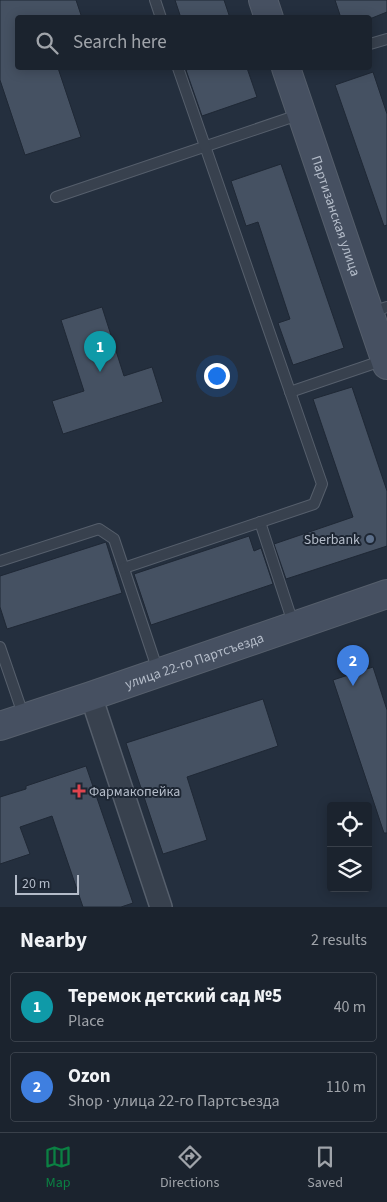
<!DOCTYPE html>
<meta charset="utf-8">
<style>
body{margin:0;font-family:"Source Sans 3",sans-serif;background:#282f3a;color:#f1f3f6}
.controls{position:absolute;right:15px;bottom:15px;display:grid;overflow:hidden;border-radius:5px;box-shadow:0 2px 12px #0003}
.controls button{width:45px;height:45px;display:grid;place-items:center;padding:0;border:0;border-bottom:1px solid #39404a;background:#1b232e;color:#f1f3f6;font:25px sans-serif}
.scale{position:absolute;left:15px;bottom:12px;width:64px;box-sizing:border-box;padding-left:5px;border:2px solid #b4bcc9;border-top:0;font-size:14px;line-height:18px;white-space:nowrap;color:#b4bcc9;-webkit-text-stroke:4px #1d2633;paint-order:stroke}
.you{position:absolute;left:216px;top:375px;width:18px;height:18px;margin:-12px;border:4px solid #fff;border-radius:50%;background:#1a73e8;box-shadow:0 0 0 8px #1a73e833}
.badge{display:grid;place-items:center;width:32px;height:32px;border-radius:50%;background:#0b8043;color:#fff;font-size:16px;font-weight:700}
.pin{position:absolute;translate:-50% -41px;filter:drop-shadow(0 1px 2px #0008)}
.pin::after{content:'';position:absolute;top:26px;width:18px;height:15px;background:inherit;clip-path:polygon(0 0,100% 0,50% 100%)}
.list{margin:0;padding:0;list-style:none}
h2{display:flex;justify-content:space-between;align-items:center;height:65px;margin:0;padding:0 20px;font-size:21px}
h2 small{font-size:16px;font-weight:400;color:#a0a4aa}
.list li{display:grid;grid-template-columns:32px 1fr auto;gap:15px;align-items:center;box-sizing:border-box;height:70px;margin:0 10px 10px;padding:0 10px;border:1px solid #39404a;border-radius:5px}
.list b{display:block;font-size:19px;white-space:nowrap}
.list p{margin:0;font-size:16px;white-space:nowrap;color:#a0a4aa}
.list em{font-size:16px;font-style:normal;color:#a0a4aa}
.icon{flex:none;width:28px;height:28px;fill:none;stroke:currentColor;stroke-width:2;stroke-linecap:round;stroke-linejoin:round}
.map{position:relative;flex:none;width:387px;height:907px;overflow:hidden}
.search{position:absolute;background:#1b232e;box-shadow:0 2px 12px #0003;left:15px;right:15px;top:15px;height:55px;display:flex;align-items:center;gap:12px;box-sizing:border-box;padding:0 18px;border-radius:5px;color:#a0a4aa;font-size:19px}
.sheet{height:225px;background:#1b232e}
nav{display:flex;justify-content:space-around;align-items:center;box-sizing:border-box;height:70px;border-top:1px solid #39404a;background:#1b232e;font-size:14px;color:#a0a4aa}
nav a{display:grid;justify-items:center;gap:2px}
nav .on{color:#0b8043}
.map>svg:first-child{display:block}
.building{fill:#455162;stroke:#1f2835}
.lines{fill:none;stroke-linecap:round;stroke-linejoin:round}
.lane-casing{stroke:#565f6c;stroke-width:12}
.street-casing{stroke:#565f6c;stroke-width:24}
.secondary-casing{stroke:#565f6c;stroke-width:30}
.lane{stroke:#38414e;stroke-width:10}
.street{stroke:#38414e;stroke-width:21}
.secondary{stroke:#465061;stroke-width:28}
.service-dot{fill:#5c6f8a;stroke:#1d2633;stroke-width:2}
.health-dot{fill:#e0444e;stroke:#1d2633;stroke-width:2}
.labels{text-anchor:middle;stroke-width:4;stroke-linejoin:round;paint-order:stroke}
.street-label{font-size:14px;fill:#b4bcc9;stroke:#1d2633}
.poi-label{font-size:14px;fill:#b4bcc9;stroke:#1d2633;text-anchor:end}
</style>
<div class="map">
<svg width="387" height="907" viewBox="0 0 387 907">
<rect width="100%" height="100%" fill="#242f3e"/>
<g class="building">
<polygon points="0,0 76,0 82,18 18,18 18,68 58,68 81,137 25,155 0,80"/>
<polygon points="175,0 224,0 230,18 181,18"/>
<polygon points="335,0 387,0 387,12 372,18 341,18"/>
<polygon points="194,68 247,68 257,97 202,116 186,70"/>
<polygon points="373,72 387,114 387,225 384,226 335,85"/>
<polygon points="281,164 344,348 293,365 278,323 290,319 258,222 246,226 231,181"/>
<polygon points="102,307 124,376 152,367 163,402 63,434 52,401 84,391 61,320"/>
<polygon points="352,387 387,491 387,546 286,579 274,544 353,517 313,399"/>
<polygon points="249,536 254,551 261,548 273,584 151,625 134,574"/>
<polygon points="106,542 122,593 7,629 0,607 0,576"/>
<polygon points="373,667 387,710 387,833 384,833 333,680"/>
<polygon points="263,699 278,746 187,777 207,840 163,854 126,743"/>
<polygon points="86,766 133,903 121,907 83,907 52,816 20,827 30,854 0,864 0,797 26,789 26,786"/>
</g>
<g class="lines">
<g class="lane-casing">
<g id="lane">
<polyline points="155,0 161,18"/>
<polyline points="370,44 387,39"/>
<polyline points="56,197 301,114"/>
<polyline points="369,313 387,307"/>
<polyline points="290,392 384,360"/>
<polyline points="260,522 294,626"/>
<polyline points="0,561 99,529 114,539 158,671"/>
<polyline points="124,568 314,504 322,484 178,68"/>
<polyline points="0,647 24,717"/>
</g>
</g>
<g class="street-casing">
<polyline id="street" points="91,696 161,907"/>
</g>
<g class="secondary-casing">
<g id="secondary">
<polyline points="263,0 269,18"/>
<path id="s1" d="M286,68L387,365"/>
<path id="s2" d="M0,726L91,696L387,594"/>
</g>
</g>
<use href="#lane" class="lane"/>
<use href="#street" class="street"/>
<use href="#secondary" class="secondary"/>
</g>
<circle class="service-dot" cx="370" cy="539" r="5"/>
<path class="health-dot" d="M76.5 783.5h5v5h5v5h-5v5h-5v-5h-5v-5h5z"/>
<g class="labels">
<g class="street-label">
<text dy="5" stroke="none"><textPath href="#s1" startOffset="156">Партизанская улица</textPath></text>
<text dy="5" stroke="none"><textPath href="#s2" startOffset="205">улица 22-го Партсъезда</textPath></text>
</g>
<g class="poi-label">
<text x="360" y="544">Sberbank</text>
<text x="89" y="796" text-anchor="start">Фармакопейка</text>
</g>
</g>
</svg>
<div class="controls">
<button><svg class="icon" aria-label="locate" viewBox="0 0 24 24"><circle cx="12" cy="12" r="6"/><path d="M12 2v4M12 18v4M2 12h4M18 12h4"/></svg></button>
<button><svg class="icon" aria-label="layers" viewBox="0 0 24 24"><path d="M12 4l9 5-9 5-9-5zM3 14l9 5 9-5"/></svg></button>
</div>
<div class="scale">20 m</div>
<div class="you"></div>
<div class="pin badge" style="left:100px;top:372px;background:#0f9aa8">1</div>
<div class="pin badge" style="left:353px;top:686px;background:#3f7fe0">2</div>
<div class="search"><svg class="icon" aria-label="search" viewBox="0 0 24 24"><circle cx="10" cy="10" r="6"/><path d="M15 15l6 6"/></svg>Search here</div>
</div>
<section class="sheet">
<h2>Nearby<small>2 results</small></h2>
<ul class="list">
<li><span class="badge" style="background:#0f9aa8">1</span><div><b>Теремок детский сад №5</b><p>Place</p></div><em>40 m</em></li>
<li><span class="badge" style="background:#3f7fe0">2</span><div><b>Ozon</b><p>Shop · улица 22-го Партсъезда</p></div><em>110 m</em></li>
</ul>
</section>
<nav>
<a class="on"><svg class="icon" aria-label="map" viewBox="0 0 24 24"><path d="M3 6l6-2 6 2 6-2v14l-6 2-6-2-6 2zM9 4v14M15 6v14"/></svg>Map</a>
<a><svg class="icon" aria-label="directions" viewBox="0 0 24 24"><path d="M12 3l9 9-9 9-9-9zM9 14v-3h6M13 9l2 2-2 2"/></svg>Directions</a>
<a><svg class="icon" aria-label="saved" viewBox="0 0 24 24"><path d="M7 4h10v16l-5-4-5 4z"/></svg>Saved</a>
</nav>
